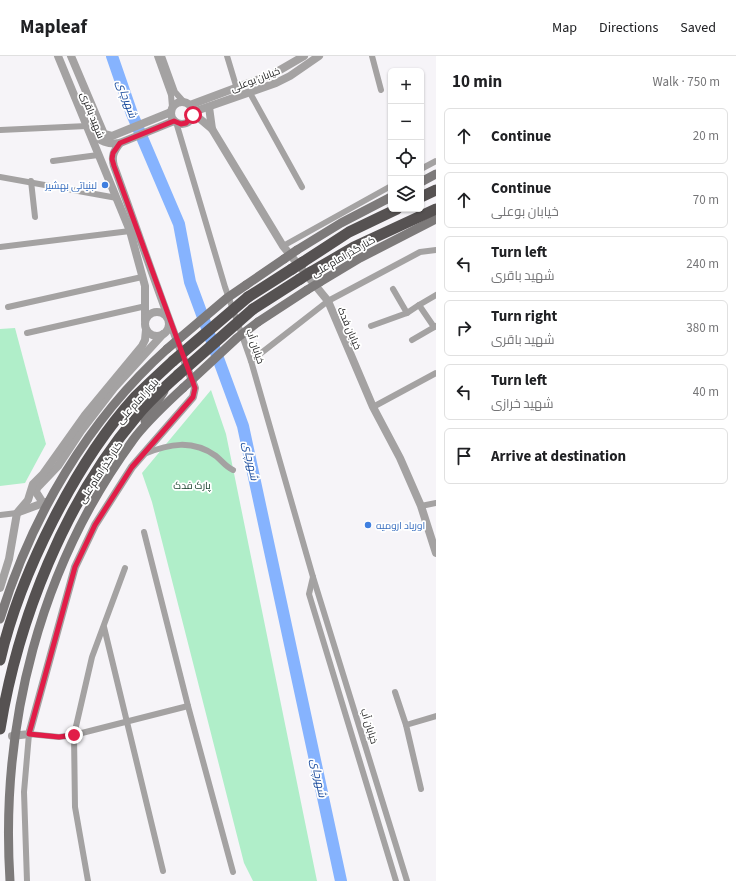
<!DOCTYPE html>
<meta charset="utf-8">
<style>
body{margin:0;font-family:"Source Sans 3",Cairo,sans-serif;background:#f2f2f2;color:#202124}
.controls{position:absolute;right:12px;top:12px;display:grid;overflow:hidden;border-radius:6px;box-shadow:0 1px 3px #0004}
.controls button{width:36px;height:36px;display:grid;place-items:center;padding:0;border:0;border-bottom:1px solid #e0e0e0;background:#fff;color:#202124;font:20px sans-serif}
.stop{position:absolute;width:12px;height:12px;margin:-9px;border:3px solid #e11d48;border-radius:50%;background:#fff}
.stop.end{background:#e11d48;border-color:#fff;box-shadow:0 1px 4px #0008}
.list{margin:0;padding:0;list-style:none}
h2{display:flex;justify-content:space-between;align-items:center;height:52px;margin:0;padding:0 16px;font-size:17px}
h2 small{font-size:13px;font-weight:400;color:#757577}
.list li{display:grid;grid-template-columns:26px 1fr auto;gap:12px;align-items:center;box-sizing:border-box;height:56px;margin:0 8px 8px;padding:0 8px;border:1px solid #e0e0e0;border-radius:6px}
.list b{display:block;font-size:15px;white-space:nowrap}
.list p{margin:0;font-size:13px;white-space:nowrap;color:#757577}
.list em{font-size:13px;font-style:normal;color:#757577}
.icon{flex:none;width:22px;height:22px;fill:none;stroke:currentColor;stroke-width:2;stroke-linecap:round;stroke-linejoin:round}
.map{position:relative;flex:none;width:436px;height:825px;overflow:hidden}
header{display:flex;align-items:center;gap:24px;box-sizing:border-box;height:56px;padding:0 20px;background:#fff;border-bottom:1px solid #e0e0e0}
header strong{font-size:19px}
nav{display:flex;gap:22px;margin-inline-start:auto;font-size:14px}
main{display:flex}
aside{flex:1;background:#fff}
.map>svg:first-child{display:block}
.green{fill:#b0eec9}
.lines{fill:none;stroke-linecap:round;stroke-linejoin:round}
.river{stroke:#86b3fe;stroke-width:12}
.minor{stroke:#a4a2a2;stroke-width:6}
.tertiary{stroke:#a4a2a2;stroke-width:8}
.secondary{stroke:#7d7a7a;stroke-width:9}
.trunk{stroke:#565252;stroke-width:11}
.secondary-bridge{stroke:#7d7a7a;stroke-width:9}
.trunk-bridge{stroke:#565252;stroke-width:11}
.route{stroke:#e11d48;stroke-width:5}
.shop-dot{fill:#3f7fe0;stroke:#fff;stroke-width:1.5}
.labels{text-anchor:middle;stroke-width:3.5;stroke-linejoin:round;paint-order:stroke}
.street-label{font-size:10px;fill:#1d1d1e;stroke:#fff}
.shop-label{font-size:10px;fill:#366cbe;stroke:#fff;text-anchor:end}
.park-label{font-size:10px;fill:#17402b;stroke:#fff}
.water-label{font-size:11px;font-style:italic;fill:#104499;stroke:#fff}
</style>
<header>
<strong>Mapleaf</strong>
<nav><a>Map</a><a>Directions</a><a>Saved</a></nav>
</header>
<main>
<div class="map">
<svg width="436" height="825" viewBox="0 0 436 825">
<rect width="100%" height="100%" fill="#f6f4f8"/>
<g class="green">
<polygon points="15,272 46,388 25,427 0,430 0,273"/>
<polygon points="211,334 226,378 317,825 253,825 244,807 152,446 142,417"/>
</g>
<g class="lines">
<polyline class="river" points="112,0 132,58 179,168 190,226 243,370 341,825"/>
<g class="minor">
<polyline points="157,0 171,39 172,51"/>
<polyline points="162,0 175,36 183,45"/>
<polyline points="227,0 237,33"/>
<polyline points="372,0 381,34"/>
<polyline points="250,37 302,131"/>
<polyline points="176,66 225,231 251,305 313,521 407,825"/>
<polyline points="0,74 87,70"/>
<polyline points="53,105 98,99"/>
<polyline points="421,113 436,105"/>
<polyline points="0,121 117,142"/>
<polyline points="31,125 35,161"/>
<polyline points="283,190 391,130"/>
<polyline points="0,191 130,175"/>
<polyline points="393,233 407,257 419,249"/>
<polyline points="8,251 142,221"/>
<polyline points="371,270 407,257"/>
<polyline points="434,271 419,249 436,239"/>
<polyline points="27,277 146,250"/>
<polyline points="412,284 436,270"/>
<polyline points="251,305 328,245 420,196 436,194"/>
<polyline points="373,351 436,317"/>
<path d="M144,398C169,388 192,383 216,400C222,405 226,411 233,414"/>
<polyline points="421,450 436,447"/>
<polyline points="0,459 17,457"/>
<polyline points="144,476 188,650 233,816"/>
<polyline points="313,521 309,538 396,825"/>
<polyline points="104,571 163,815"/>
<polyline points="395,636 406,669"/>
<polyline points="421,733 406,669 436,660"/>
<polyline points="27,825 24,736 29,678 59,681 74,679 188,650"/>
<polyline points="88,825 75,751 74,679 92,601 125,512"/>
</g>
<g class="tertiary">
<polyline points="58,0 130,175 145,230 145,264"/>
<polyline points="71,0 104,78 112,80 171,56"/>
<circle cx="182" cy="57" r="11"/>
<polyline points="190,49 273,18 304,0"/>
<polyline points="209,51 212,73 283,190 328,245 373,351 400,402 421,450 436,497"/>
<polyline points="193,56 276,27 290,20 319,0"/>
<polyline points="193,57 212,73"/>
<path d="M91,77C100,85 108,89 120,87L174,65"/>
<circle cx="157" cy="268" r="12"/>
<polyline points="43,447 36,436 37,432 58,410 81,375 114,332 163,278"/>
<polyline points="19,456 46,446"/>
<polyline points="0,532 9,503 17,457 28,444 33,428 43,418 85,359 142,290 145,284 146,274"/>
<path d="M12,680L29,678L75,511L95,469L132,411L193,341L195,332C166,259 141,184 114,110C111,100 114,95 120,87"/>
</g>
<g class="secondary">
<polyline points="421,126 436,118"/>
<polyline points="297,194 341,167 391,141"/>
<polyline points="320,226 360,202 436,163"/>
<polyline points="246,229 284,203"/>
<polyline points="258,266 307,234"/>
<polyline points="145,365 164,335"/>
<path d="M0,563C31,461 88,364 167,293"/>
<path d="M10,825C0,668 40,511 133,384C147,365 166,348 183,332"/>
</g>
<g class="trunk">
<polyline points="421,141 436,134"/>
<polyline points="303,206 349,176 397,153"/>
<polyline points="311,216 354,191 436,153"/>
<polyline points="248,241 292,213"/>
<polyline points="253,253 300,223"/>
<path d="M0,604C20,518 76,406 135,341C147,329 160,317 173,305"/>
<path d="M0,673C18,563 65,445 137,360C149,345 164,332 178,319"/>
</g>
<g class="secondary-bridge">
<polyline points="284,203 297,194"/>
<polyline points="307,234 320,226"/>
<polyline points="167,293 227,242 246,229"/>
<polyline points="183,332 237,282 258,266"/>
</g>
<g class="trunk-bridge">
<polyline points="292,213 303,206"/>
<polyline points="300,223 311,216"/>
<polyline points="173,305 248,241"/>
<polyline points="178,319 253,253"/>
</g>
</g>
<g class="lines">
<polyline class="route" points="74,679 59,681 29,678 75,511 95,469 132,411 193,341 195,332 114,110 112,103 113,97 120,87 174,65 181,68 186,67 193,59"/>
</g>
<g class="shop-dot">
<circle cx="105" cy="129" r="4"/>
<circle cx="368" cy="469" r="4"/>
</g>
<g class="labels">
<g class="street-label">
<text transform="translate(255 23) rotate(-21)" y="4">خیابان بوعلی</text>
<text transform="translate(93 59) rotate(68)" y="4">شهید باقری</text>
<text transform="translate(343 200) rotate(-30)" y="4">کنار گذر امام علی</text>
<text transform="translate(350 272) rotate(67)" y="4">خیابان فدک</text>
<text transform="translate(256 290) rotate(71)" y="4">خیابان آب</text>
<text transform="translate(137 345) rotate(-48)" y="4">بلوار امام علی</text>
<text transform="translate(100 416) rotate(-57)" y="4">کنار گذر امام علی</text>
<text transform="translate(370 670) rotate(73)" y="4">خیابان آب</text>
</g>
<g class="shop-label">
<text x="97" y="133">لبنیاتی بهشیر</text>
<text x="376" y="473" text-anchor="start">اوریاد ارومیه</text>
</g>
<g class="park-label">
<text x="192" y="433">پارک فدک</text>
</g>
<g class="water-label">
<text transform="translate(127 43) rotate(70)" y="4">شهرچای</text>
<text transform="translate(251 405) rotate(78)" y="4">شهرچای</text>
<text transform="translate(319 722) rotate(78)" y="4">شهرچای</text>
</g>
</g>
</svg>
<div class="controls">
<button>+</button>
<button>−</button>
<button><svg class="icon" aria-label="locate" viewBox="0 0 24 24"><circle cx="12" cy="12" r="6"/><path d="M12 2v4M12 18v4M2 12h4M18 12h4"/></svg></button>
<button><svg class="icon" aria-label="layers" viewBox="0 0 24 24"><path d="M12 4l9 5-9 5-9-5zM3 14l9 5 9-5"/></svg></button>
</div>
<div class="stop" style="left:193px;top:59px"></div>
<div class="stop end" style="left:74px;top:679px"></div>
</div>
<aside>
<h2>10 min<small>Walk · 750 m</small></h2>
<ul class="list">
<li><svg class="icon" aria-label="ahead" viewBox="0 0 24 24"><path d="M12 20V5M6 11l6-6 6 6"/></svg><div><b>Continue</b></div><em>20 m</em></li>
<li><svg class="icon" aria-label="ahead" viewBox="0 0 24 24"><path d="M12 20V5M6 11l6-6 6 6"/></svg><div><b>Continue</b><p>خیابان بوعلی</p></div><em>70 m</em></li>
<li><svg class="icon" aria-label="left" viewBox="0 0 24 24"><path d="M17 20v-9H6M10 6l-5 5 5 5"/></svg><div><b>Turn left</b><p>شهید باقری</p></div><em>240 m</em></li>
<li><svg class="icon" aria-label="right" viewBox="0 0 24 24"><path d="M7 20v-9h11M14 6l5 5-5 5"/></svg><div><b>Turn right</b><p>شهید باقری</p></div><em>380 m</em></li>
<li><svg class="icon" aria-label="left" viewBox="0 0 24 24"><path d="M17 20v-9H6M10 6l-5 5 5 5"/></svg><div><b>Turn left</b><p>شهید خرازی</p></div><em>40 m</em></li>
<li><svg class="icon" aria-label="arrive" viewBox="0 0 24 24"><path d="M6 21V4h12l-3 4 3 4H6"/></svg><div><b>Arrive at destination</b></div></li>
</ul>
</aside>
</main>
